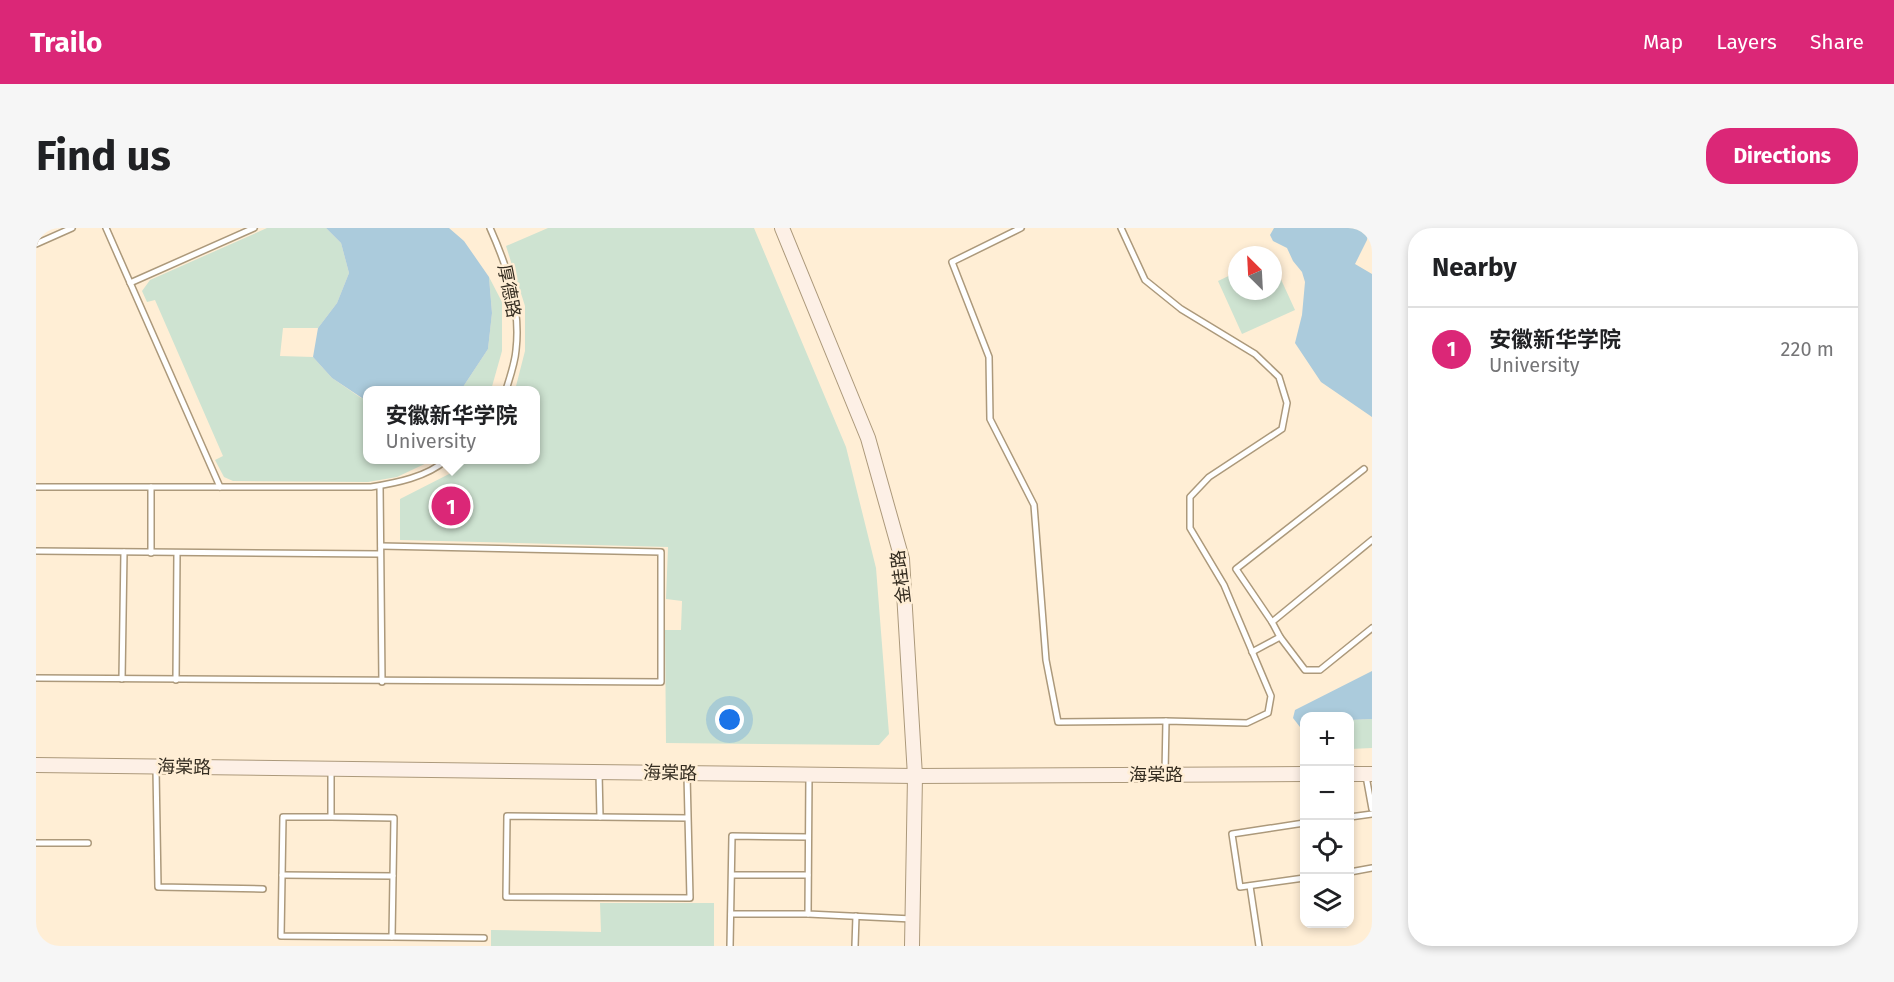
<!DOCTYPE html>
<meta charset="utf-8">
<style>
body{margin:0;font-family:"Fira Sans","Noto Sans SC",sans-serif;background:#f6f6f6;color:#202124}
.controls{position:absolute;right:18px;bottom:18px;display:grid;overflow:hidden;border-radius:12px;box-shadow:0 3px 9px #0003}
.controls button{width:54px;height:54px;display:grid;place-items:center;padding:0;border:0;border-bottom:2px solid #e0e0e0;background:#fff;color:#202124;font:30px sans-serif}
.compass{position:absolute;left:1192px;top:18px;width:54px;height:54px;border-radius:50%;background:#fff;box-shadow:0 3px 9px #0003;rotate:336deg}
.you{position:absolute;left:694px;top:492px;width:21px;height:21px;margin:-15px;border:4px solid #fff;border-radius:50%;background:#1a73e8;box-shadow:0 0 0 9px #1a73e833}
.badge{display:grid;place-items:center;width:39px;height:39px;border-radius:50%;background:#db2777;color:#fff;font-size:20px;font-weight:700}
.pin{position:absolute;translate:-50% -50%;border:3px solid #fff;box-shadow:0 2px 6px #0006}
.popup{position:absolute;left:327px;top:158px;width:177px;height:78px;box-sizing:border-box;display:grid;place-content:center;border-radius:12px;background:#fff;filter:drop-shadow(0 2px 4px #0005);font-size:20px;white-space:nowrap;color:#757577}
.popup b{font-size:22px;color:#202124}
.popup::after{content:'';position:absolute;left:50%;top:100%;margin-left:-12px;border:12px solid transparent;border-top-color:#fff}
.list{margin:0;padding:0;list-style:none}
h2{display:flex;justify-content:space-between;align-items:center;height:78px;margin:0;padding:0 24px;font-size:26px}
h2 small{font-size:20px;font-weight:400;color:#757577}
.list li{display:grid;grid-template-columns:39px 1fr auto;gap:18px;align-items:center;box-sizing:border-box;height:84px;padding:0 24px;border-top:2px solid #e0e0e0}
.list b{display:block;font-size:22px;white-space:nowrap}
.list p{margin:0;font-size:20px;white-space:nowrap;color:#757577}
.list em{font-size:20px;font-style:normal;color:#757577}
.icon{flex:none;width:33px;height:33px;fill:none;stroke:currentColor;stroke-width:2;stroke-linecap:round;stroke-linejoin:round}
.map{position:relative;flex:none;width:1336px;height:718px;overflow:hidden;border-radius:24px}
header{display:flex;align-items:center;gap:36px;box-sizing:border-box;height:84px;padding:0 30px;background:#db2777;color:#fff}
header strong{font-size:28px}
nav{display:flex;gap:33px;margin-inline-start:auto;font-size:21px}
.intro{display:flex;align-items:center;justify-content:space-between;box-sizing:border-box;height:144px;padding:0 36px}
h1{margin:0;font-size:42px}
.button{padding:15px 27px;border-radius:24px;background:#db2777;color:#fff;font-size:21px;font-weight:700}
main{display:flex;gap:36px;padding:0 36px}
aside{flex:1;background:#fff;border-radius:24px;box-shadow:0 3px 9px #0003}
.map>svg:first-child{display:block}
.green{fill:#cee3d1}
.water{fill:#abcbdc}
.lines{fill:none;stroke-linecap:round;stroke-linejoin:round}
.lane-casing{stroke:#ac997b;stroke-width:8}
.secondary-casing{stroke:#ac997b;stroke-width:16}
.lane{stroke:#fff;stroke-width:5}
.secondary{stroke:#fdf0e6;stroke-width:14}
.labels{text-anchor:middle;stroke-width:5;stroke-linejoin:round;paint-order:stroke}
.street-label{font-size:18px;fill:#342c20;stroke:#ffeed5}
</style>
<header>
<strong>Trailo</strong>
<nav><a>Map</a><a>Layers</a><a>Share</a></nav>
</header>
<div class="intro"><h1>Find us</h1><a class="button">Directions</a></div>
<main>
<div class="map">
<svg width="1336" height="718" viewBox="0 0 1336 718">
<rect width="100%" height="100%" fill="#ffeed5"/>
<g class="green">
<polygon points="231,0 290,0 305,15 313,45 301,75 282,100 247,100 244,128 277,129 296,150 325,170 331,169 331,232 397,232 361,249 332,254 197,253 188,249 179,232 187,228 119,72 111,74 106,63 114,52"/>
<polygon points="512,0 718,0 810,219 840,340 853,506 843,517 630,515 629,402 645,402 646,373 630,371 632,319 364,312 364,271 415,245 429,232 499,232 499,162 479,162 489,123 489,78 470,18"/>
<polygon points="1237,34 1259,82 1206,106 1182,53 1201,44 1201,63 1237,63"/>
<polygon points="453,49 466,74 466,123 455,162 425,162 452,121 456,85"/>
<polygon points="1336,491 1336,520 1314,521 1314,492"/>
<polygon points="564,675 678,675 678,718 455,718 455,702 565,704"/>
</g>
<g class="water">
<polygon points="290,0 413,0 428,13 453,49 456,85 452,121 425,162 331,162 331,169 326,170 296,150 277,129 282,100 301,75 313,45 305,15"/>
<polygon points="1238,0 1333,0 1331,12 1319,36 1336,46 1336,189 1285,154 1259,115 1266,87 1269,54 1266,44 1257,33 1251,20 1237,13 1234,7"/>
<polygon points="1336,443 1336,491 1314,492 1314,488 1268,488 1268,499 1264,499 1257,490 1259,482"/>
</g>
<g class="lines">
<g class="lane-casing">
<g id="lane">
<polyline points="70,0 184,259"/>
<path d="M454,0C471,38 485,79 480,122C479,135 474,149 470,162"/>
<polyline points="985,0 916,34 953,129 954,191 998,277 1010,432 1022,494 1130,493"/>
<polyline points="1085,0 1109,52 1145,81 1219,126 1243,149 1251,175 1246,201 1173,249 1154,269 1154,300 1188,357 1235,468 1232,485 1211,495 1130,493 1129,545"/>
<polyline points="0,16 36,0"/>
<polyline points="94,55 218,0"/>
<polyline points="344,258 346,454"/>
<path d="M0,259H335C360,255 391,249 410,232"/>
<polyline points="0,323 344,326"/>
<polyline points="115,325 115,259"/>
<polyline points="1236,394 1200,341 1328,241"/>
<polyline points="1244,409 1269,442 1284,442 1336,400"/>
<polyline points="1216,424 1244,409 1236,394 1336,312"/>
<polyline points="0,450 625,454 625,324 345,318"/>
<polyline points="86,451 88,324"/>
<polyline points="140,452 141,325"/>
<polyline points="120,541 122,659 227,661"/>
<polyline points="563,545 564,589"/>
<polyline points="651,547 654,670 470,669 471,588 652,590"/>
<polyline points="773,547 772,686 876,691"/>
<polyline points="1330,548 1336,581"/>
<polyline points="295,589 247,589 245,708 356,709 358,590 295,589 295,543"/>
<polyline points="1314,589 1336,586"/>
<polyline points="1268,595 1196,606 1204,659 1268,650"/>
<polyline points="0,615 52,615"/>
<polyline points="1314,644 1336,640"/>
<polyline points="246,647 357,648"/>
<polyline points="696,647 772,647"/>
<polyline points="1214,658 1223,718"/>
<polyline points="695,686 772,686"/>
<polyline points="356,709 448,710"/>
<polyline points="694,718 696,608 772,609"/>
<polyline points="819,718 820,688"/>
</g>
</g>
<g class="secondary-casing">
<g id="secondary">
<polyline points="746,0 832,210 866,331 879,548 876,718"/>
<polyline points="0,537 879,548 1268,546"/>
<polyline points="1314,546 1336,546"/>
</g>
</g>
<use href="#lane" class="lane"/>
<use href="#secondary" class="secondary"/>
</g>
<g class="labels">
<g class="street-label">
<text transform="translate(473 63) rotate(79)" y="6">厚德路</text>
<text transform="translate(865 349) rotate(-97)" y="6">金桂路</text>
<text transform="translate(148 539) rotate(1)" y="6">海棠路</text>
<text transform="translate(634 545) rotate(1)" y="6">海棠路</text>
<text x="1120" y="553">海棠路</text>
</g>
</g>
</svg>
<div class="controls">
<button>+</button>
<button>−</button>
<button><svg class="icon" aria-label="locate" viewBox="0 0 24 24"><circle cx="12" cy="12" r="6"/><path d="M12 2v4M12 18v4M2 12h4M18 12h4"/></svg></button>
<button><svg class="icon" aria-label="layers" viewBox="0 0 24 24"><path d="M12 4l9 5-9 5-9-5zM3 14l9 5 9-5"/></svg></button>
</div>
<svg class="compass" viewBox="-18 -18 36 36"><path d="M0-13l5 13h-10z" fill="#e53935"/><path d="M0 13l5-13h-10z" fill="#757577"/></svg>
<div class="you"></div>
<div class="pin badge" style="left:415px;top:278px">1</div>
<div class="popup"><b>安徽新华学院</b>University</div>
</div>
<aside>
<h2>Nearby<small></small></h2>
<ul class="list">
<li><span class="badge">1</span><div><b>安徽新华学院</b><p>University</p></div><em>220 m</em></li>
</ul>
</aside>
</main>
